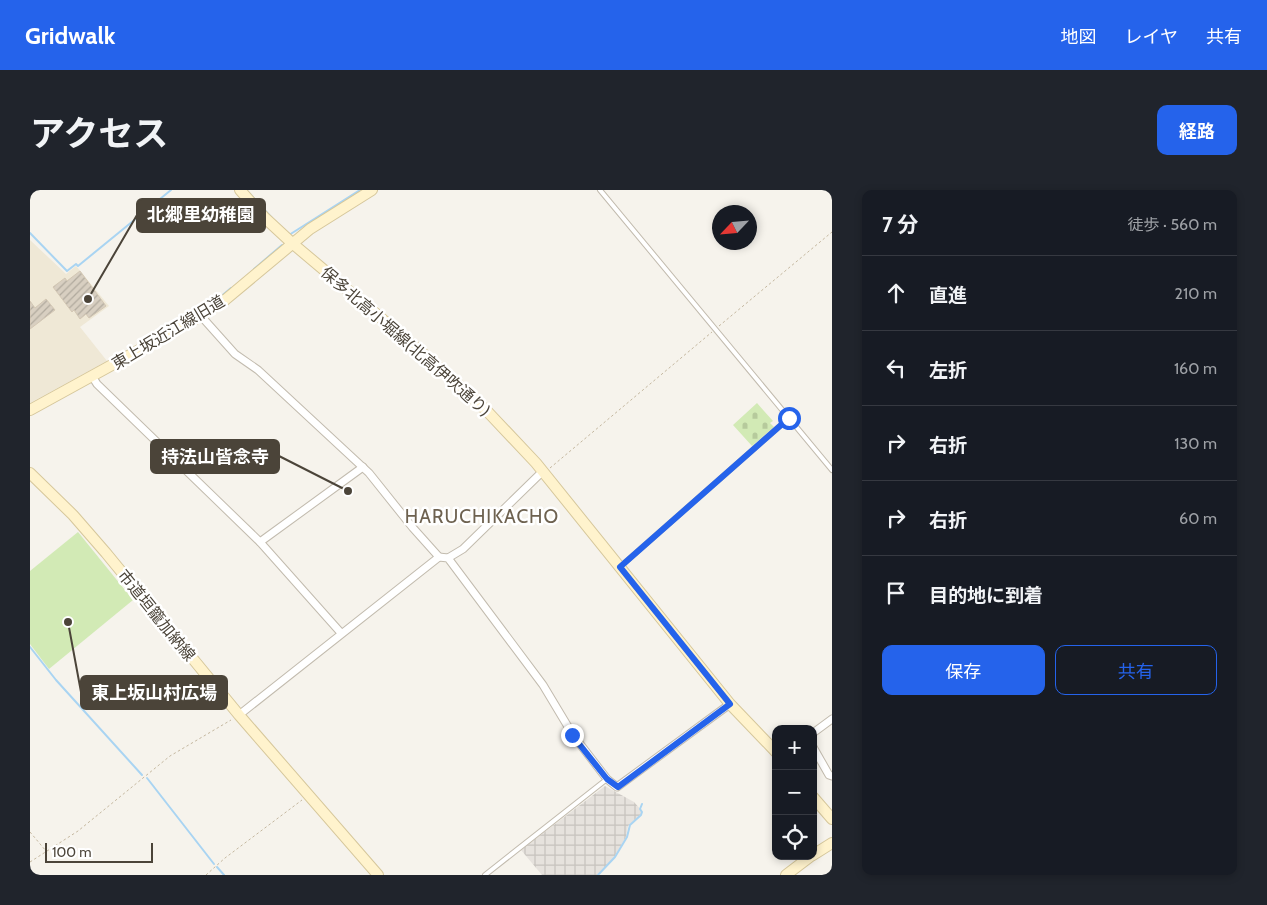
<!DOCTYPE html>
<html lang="ja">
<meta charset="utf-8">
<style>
body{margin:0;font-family:Cabin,"Noto Sans JP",sans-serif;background:#20242c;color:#f1f3f6}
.controls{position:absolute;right:15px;bottom:15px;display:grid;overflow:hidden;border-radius:10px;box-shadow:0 2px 8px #0003}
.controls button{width:45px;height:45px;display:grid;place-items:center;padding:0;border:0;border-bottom:1px solid #363941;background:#171b24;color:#f1f3f6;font:25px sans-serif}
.compass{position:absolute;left:682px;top:15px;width:45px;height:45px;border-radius:50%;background:#171b24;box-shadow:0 2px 8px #0003;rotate:244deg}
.scale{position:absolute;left:15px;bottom:12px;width:108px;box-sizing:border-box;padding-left:5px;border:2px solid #4b4439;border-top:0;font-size:14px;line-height:18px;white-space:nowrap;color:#4b4439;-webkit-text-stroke:4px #fff;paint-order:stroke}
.stop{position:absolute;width:15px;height:15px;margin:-11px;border:4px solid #2563eb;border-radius:50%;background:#fff}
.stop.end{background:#2563eb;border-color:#fff;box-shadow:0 1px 5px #0008}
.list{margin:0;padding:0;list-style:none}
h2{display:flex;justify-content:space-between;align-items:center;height:65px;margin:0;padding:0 20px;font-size:21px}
h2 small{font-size:16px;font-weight:400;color:#9ea1a6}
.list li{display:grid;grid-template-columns:32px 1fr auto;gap:15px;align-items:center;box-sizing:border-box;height:75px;padding:0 20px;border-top:1px solid #363941}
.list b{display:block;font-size:19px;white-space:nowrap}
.list em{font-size:16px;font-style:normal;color:#9ea1a6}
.actions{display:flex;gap:10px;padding:15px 20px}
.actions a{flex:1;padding:11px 0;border:1px solid #2563eb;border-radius:10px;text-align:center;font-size:18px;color:#2563eb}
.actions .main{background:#2563eb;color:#fff}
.icon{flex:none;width:28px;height:28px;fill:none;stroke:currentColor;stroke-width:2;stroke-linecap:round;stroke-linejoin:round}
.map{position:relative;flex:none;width:802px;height:685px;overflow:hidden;border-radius:10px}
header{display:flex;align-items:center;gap:30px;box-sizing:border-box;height:70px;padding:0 25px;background:#2563eb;color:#fff}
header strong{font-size:24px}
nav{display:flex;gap:28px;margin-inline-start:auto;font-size:18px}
.intro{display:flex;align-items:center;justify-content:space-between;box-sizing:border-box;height:120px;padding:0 30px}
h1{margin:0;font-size:35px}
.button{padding:12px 22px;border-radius:10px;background:#2563eb;color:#fff;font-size:18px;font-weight:700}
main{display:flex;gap:30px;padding:0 30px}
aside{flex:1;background:#171b24;border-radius:10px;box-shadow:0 2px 8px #0003}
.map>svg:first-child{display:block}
.industrial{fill:url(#industrial-grid)}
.education{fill:#efe8d6}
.green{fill:#d2eab5}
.cemetery{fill:url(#cemetery-stones)}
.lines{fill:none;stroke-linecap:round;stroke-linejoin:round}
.stream{stroke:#a9d4f2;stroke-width:2}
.building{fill:url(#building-hatch);stroke:#d3c7b4}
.lane-casing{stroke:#c2bbae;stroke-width:6}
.street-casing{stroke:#c2bbae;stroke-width:9}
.secondary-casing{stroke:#d6c79b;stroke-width:12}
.path{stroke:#c4b79f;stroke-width:1;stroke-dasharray:2.5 2.5;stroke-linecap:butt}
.lane{stroke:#fff;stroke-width:4}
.street{stroke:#fff;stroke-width:7}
.secondary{stroke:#fff3cd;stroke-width:10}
.route{stroke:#2563eb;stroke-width:6}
.labels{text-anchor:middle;stroke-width:5;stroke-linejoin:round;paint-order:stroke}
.street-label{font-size:16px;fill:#4b4439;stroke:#fff}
.quarter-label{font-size:19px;letter-spacing:1px;fill:#6e6250;stroke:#fff}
.leader{fill:none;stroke:#4b4439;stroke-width:2}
.callout-dot{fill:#4b4439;stroke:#fff;stroke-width:2}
.callout{fill:#4b4439;stroke:#4b4439;stroke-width:2}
.callout-label{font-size:18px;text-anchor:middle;font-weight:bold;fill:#fff}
</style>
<header>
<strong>Gridwalk</strong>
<nav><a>地図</a><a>レイヤ</a><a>共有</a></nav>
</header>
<div class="intro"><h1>アクセス</h1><a class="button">経路</a></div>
<main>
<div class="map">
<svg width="802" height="685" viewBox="0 0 802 685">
<defs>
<pattern id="industrial-grid" width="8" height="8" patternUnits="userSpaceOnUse" patternTransform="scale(1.25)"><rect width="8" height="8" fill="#e6e2dd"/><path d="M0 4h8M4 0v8" fill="none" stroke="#c7c3be"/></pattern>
<pattern id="cemetery-stones" width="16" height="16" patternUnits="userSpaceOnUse" patternTransform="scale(1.25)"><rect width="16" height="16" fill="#d2eab5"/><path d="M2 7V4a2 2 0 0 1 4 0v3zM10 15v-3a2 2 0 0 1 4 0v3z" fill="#b6ca9c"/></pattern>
<pattern id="building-hatch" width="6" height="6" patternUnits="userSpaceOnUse" patternTransform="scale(1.25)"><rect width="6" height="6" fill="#d8cfc1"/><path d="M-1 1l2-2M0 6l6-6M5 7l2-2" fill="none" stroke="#b1aa9e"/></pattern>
</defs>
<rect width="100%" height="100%" fill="#f6f3ec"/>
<polygon class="industrial" points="575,596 604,612 612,621 612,623 598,636 596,647 583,669 567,685 512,685 491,660"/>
<polygon class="education" points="0,50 36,84 46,76 79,116 50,137 77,171 0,213"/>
<polygon class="green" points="48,342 103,410 19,479 0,454 0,381"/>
<polygon class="cemetery" points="727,213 743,231 740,233 744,237 722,256 703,235"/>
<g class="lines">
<g class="stream">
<polyline points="220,4 242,28"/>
<polyline points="0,43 37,81 46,74 48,76 141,0"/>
<polyline points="259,45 330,0"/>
<polyline points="224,79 252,55"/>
<polyline points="189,108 201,98"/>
<polyline points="0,457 26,490 112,585"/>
<polyline points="117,588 184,674"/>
<polyline points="187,677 194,685"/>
<polyline points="568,685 585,667 597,647 600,635 611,625 612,622 610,619 612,614"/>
</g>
</g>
<g class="building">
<polygon points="50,81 76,116 59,128 56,124 50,129 44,120 42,122 23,97 35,88 37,91"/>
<polygon points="16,109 25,120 0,139 0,111 5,118"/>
</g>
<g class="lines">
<g class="lane-casing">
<g id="lane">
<polyline points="570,0 802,280"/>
<polyline points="591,376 759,228"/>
<polyline points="455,685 577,589"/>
</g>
</g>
<g class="street-casing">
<g id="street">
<polyline points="171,126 205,164 228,180 339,283 383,338 409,367 209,525"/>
<polyline points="62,186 67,194 230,352 311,443"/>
<polyline points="230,352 333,277"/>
<polyline points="409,367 418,368 513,495 543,545 577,589 587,597 700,514"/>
<polyline points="418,368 433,359 513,281"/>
<polyline points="783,543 802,529"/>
<polyline points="783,557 799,585 802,586"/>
</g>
</g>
<g class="secondary-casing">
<g id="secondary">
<polyline points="210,0 235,28 262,53 396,166 456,220 506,273 700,514 746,562"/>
<polyline points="0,220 171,126 195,110 280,39 342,0"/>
<polyline points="0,283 43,325 76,363 209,525 348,685"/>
<polyline points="783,607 802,629"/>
<polyline points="783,665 802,653"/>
<polyline points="756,685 781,666"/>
</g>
</g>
<g class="path">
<polyline points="689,136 802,42"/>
<polyline points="520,278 682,142"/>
<polyline points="0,642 16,661"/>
<polyline points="0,672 48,641 140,566 201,530"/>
<polyline points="176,685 195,668 272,610"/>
</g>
<use href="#lane" class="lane"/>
<use href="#street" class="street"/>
<use href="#secondary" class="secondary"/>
</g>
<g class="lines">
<polyline class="route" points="542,545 577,589 588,597 700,514 590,377 759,228"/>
</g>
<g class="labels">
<g class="street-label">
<text transform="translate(138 142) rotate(-31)" y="6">東上坂近江線旧道</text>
<text transform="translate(376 151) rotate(41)" y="6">保多北高小堀線(北高伊吹通り)</text>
<text transform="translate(127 425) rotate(51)" y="6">市道垣籠加納線</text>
</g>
<g class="quarter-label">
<text x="452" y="333">HARUCHIKACHO</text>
</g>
</g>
<path class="leader" d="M58 109L107 25M318 301L249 266M38 432L51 502"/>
<g class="callout-dot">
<circle cx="58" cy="109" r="5"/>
<circle cx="318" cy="301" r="5"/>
<circle cx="38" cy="432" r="5"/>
</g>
<g class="callout">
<rect x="107" y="9" width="128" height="33" rx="5"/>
<rect x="121" y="250" width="128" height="33" rx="5"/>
<rect x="51" y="486" width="146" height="33" rx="5"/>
</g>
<g class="callout-label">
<text x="171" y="31">北郷里幼稚園</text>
<text x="185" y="273">持法山皆念寺</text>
<text x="124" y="509">東上坂山村広場</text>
</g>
</svg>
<div class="controls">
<button>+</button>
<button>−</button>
<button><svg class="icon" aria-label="locate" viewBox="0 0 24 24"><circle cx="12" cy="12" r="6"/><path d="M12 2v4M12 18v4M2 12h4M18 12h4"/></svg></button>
</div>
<svg class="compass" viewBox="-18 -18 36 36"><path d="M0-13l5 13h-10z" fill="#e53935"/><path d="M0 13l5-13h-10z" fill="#9ea1a6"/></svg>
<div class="scale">100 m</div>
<div class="stop" style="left:759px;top:228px"></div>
<div class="stop end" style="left:542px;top:545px"></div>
</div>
<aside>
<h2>7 分<small>徒歩 · 560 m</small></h2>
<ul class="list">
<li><svg class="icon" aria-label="ahead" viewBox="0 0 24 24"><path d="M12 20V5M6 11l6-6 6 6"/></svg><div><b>直進</b></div><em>210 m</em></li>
<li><svg class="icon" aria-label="left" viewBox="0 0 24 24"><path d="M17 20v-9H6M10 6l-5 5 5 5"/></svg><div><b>左折</b></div><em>160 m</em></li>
<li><svg class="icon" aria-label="right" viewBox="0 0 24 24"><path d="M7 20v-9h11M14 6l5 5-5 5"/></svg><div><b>右折</b></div><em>130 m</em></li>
<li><svg class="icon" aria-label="right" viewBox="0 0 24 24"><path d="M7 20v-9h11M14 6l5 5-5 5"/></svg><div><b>右折</b></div><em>60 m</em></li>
<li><svg class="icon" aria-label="arrive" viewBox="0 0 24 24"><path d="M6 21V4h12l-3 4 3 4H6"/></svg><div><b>目的地に到着</b></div></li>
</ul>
<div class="actions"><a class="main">保存</a><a>共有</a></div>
</aside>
</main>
